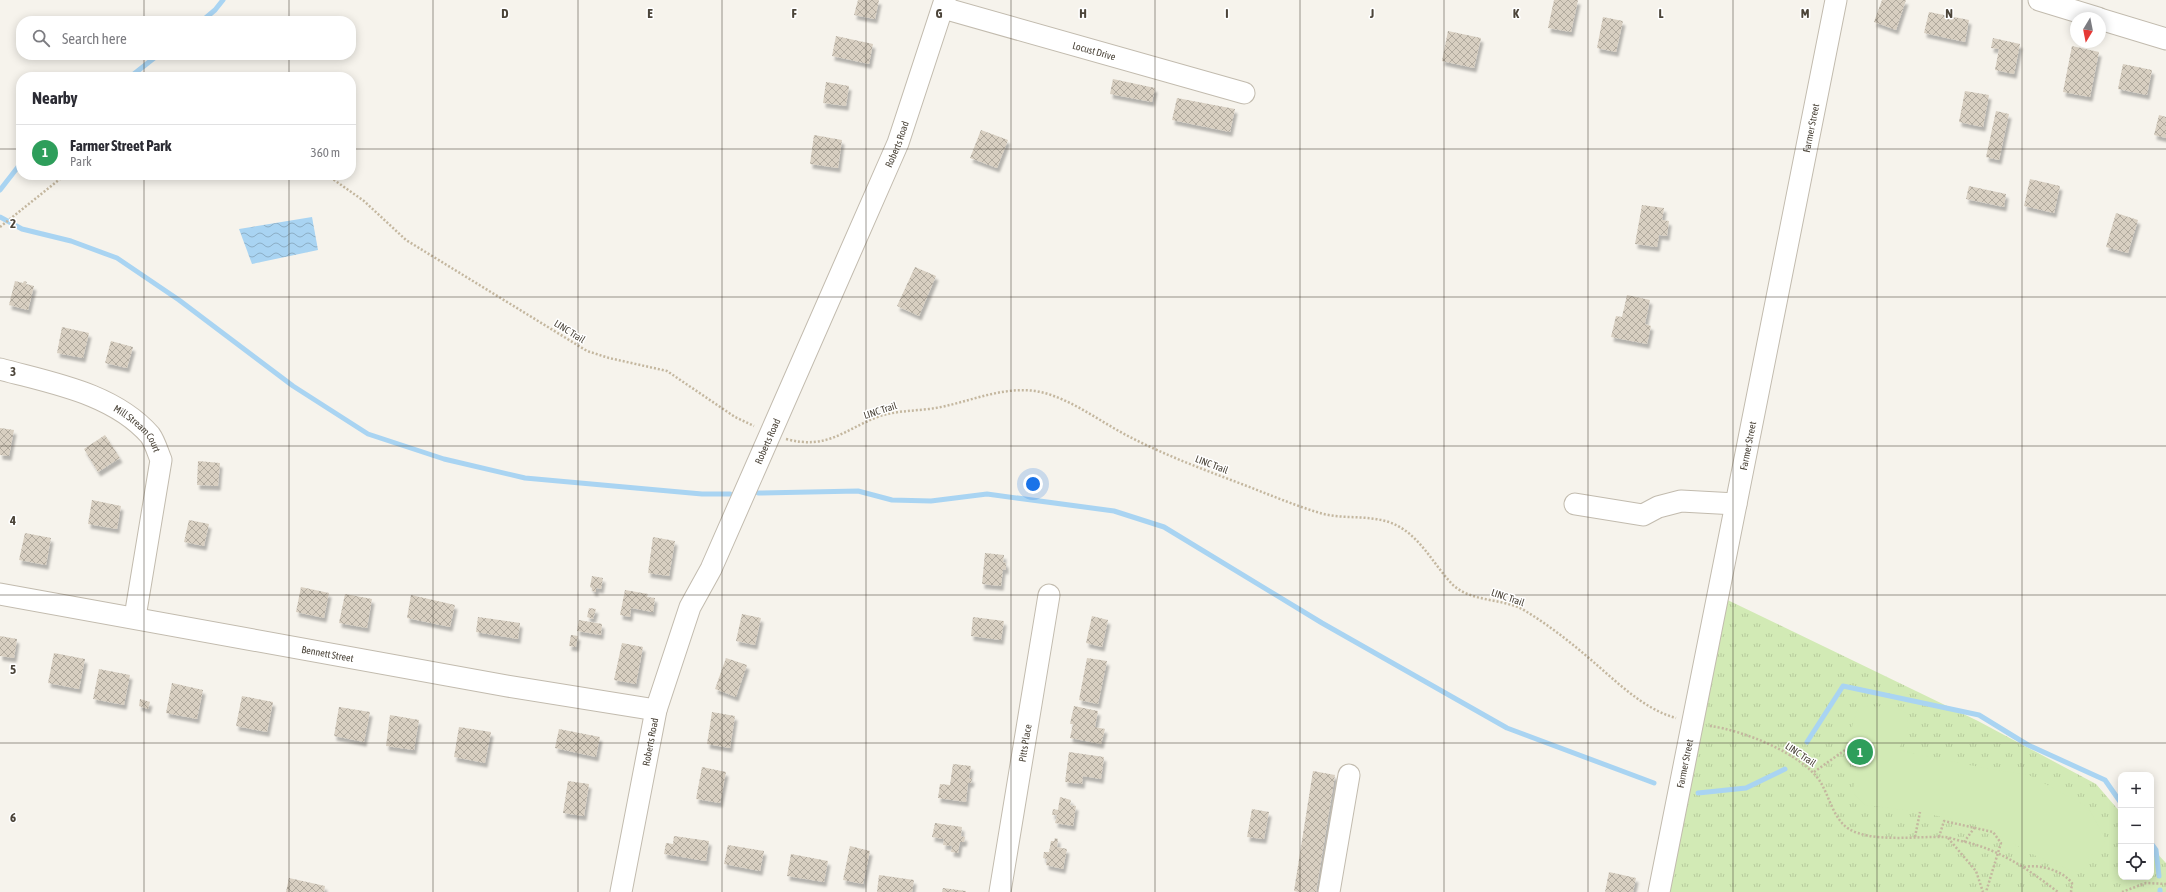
<!DOCTYPE html>
<meta charset="utf-8">
<style>
body{margin:0;font-family:"Asap Condensed",sans-serif;background:#f7f7f7;color:#2b2b33}
.controls{position:absolute;right:12px;bottom:12px;display:grid;overflow:hidden;border-radius:8px;box-shadow:0 2px 10px #0003}
.controls button{width:36px;height:36px;display:grid;place-items:center;padding:0;border:0;border-bottom:1px solid #e1e1e2;background:#fff;color:#2b2b33;font:20px sans-serif}
.compass{position:absolute;left:2070px;top:12px;width:36px;height:36px;border-radius:50%;background:#fff;box-shadow:0 2px 10px #0003;rotate:190deg}
.you{position:absolute;left:1033px;top:484px;width:14px;height:14px;margin:-10px;border:3px solid #fff;border-radius:50%;background:#1a73e8;box-shadow:0 0 0 6px #1a73e833}
.badge{display:grid;place-items:center;width:26px;height:26px;border-radius:50%;background:#fc3f1d;color:#fff;font-size:13px;font-weight:700}
.pin{position:absolute;translate:-50% -50%;border:2px solid #fff;box-shadow:0 1px 4px #0006}
.list{margin:0;padding:0;list-style:none}
h2{display:flex;justify-content:space-between;align-items:center;height:52px;margin:0;padding:0 16px;font-size:17px}
h2 small{font-size:13px;font-weight:400;color:#7c7c81}
.list li{display:grid;grid-template-columns:26px 1fr auto;gap:12px;align-items:center;box-sizing:border-box;height:56px;padding:0 16px;border-top:1px solid #e1e1e2}
.list b{display:block;font-size:15px;white-space:nowrap}
.list p{margin:0;font-size:13px;white-space:nowrap;color:#7c7c81}
.list em{font-size:13px;font-style:normal;color:#7c7c81}
.icon{flex:none;width:22px;height:22px;fill:none;stroke:currentColor;stroke-width:2;stroke-linecap:round;stroke-linejoin:round}
.map{position:relative;flex:none;width:2166px;height:892px;overflow:hidden}
.search{position:absolute;background:#fff;box-shadow:0 2px 10px #0003;left:16px;top:16px;width:340px;height:44px;display:flex;align-items:center;gap:10px;box-sizing:border-box;padding:0 14px;border-radius:16px;color:#7c7c81;font-size:15px}
.panel{position:absolute;background:#fff;box-shadow:0 2px 10px #0003;left:16px;top:72px;width:340px;height:108px;border-radius:16px}
.map>svg:first-child{display:block}
.park{fill:url(#park-tufts)}
.pitch{fill:#d2eab5}
.water{fill:url(#water-waves)}
.lines{fill:none;stroke-linecap:round;stroke-linejoin:round}
.stream{stroke:#a9d4f2;stroke-width:5}
.building{fill:url(#building-cross-hatch);filter:url(#shadow)}
.minor-casing{stroke:#c2bbae;stroke-width:23}
.path{stroke:#c4b79f;stroke-width:2.5;stroke-dasharray:2 2;stroke-linecap:butt}
.minor{stroke:#fff;stroke-width:21}
.grid{fill:none;stroke:#4b4439;stroke-width:1;stroke-opacity:0.55}
.labels{text-anchor:middle;stroke-width:3;stroke-linejoin:round;paint-order:stroke}
.street-label{font-size:10px;fill:#4b4439;stroke:#fff}
.grid-label{font-size:13px;text-anchor:middle;font-weight:bold;fill:#4b4439;stroke:#fff;stroke-width:3;stroke-linejoin:round;paint-order:stroke}
</style>
<div class="map">
<svg width="2166" height="892" viewBox="0 0 2166 892">
<defs>
<pattern id="park-tufts" width="24" height="20" patternUnits="userSpaceOnUse"><rect width="24" height="20" fill="#d2eab5"/><path d="M3 7l-1-3M5 7V3M7 7l1-3M15 17l-1-3M17 17v-4M19 17l1-3" fill="none" stroke="#b6ca9c"/></pattern>
<pattern id="water-waves" width="16" height="10" patternUnits="userSpaceOnUse"><rect width="16" height="10" fill="#a9d4f2"/><path d="M0 5q4-4 8 0t8 0" fill="none" stroke="#8caec5"/></pattern>
<pattern id="building-cross-hatch" width="8" height="8" patternUnits="userSpaceOnUse"><rect width="8" height="8" fill="#d8cfc1"/><path d="M0 0l8 8M0 8l8-8" fill="none" stroke="#b1aa9e"/></pattern>
<filter id="shadow"><feDropShadow dx="2.5" dy="4.5" stdDeviation="1" flood-color="#0004"/></filter>
</defs>
<rect width="100%" height="100%" fill="#f6f3ec"/>
<polygon class="park" points="1711,592 1978,721 2096,784 2121,813 2121,877 2151,877 2151,847 2166,863 2166,892 1657,892"/>
<polygon class="pitch" points="1893,706 1908,714 1907,734 1898,750 1984,768 2029,775 2088,807 2106,840 2099,852 2089,855 2088,865 2083,869 2075,872 2036,856 1999,836 1990,828 1920,812 1865,805 1853,793 1856,766 1849,737 1858,707"/>
<polygon class="water" points="312,217 318,250 252,264 239,229"/>
<g class="lines">
<g class="stream">
<polyline points="202,21 215,10 223,0"/>
<polyline points="130,77 158,55"/>
<polyline points="0,190 21,163"/>
<polyline points="0,217 22,229 71,241 117,258 179,300 293,386 368,434 444,459 525,478 702,494 730,494"/>
<polyline points="758,493 858,491 892,500 931,501 987,494 1114,511 1164,527 1322,623 1507,728 1654,783"/>
<polyline points="1807,742 1843,686 1979,715 2028,745 2105,780 2121,803"/>
<polyline points="1698,793 1746,788 1785,769"/>
<polyline points="2151,843 2156,850 2159,876"/>
<polyline points="2160,890 2160,892"/>
</g>
</g>
<g class="building">
<polygon points="858,0 879,0 875,19 854,15"/>
<polygon points="1554,0 1578,0 1571,32 1548,28"/>
<polygon points="1882,0 1906,0 1896,30 1874,22"/>
<polygon points="1929,12 1969,20 1965,42 1924,33"/>
<polygon points="1603,17 1623,21 1616,52 1597,48"/>
<polygon points="1448,31 1481,38 1474,68 1442,61"/>
<polygon points="836,36 873,44 869,64 832,56"/>
<polygon points="1993,38 2020,44 2014,74 1995,70 1999,49 1991,48"/>
<polygon points="2072,46 2099,52 2090,97 2063,92"/>
<polygon points="2123,64 2152,70 2147,95 2118,89"/>
<polygon points="1113,79 1155,88 1152,102 1110,94"/>
<polygon points="826,82 849,86 846,106 823,103"/>
<polygon points="1965,91 1989,95 1983,127 1959,122"/>
<polygon points="1177,98 1235,109 1230,132 1172,120"/>
<polygon points="1996,111 2009,114 1999,160 1986,157"/>
<polygon points="2159,115 2166,117 2166,138 2154,135"/>
<polygon points="981,130 1008,140 997,168 970,158"/>
<polygon points="814,135 842,140 838,168 810,164"/>
<polygon points="2030,179 2060,186 2054,213 2024,206"/>
<polygon points="1969,186 2006,194 2004,207 1966,199"/>
<polygon points="1642,205 1664,208 1662,220 1669,221 1667,236 1659,235 1657,247 1635,244"/>
<polygon points="2116,213 2138,220 2128,253 2106,247"/>
<polygon points="915,267 936,276 919,316 897,306"/>
<polygon points="15,281 23,283 24,281 27,282 26,284 34,286 28,310 9,305"/>
<polygon points="1627,295 1650,300 1645,324 1651,326 1647,344 1611,337 1616,316 1622,317"/>
<polygon points="62,327 89,333 83,358 57,353"/>
<polygon points="111,341 133,347 127,368 105,363"/>
<polygon points="0,428 14,430 9,456 0,455"/>
<polygon points="105,435 120,458 98,472 84,449"/>
<polygon points="198,461 220,463 218,486 197,485"/>
<polygon points="92,500 121,506 117,529 88,524"/>
<polygon points="189,520 209,524 204,546 184,542"/>
<polygon points="25,533 51,538 46,565 19,560"/>
<polygon points="653,537 675,541 669,576 648,573"/>
<polygon points="985,553 1004,555 1003,562 1006,563 1006,570 1003,569 1001,586 982,584"/>
<polygon points="592,576 603,578 601,589 596,588 596,592 592,591 592,588 590,587"/>
<polygon points="301,587 329,593 324,618 296,612"/>
<polygon points="625,590 648,594 647,597 655,598 653,612 631,608 630,617 620,615"/>
<polygon points="345,594 372,599 367,628 339,623"/>
<polygon points="411,595 455,605 450,627 407,618"/>
<polygon points="589,608 596,609 593,619 587,617"/>
<polygon points="742,614 761,618 755,645 736,641"/>
<polygon points="1092,616 1108,620 1102,647 1086,643"/>
<polygon points="478,617 520,623 518,639 476,632"/>
<polygon points="973,617 1004,621 1001,640 971,636"/>
<polygon points="579,620 602,624 601,635 577,631"/>
<polygon points="571,635 578,636 576,647 569,646"/>
<polygon points="0,636 17,639 14,658 0,656"/>
<polygon points="622,643 643,647 636,684 614,680"/>
<polygon points="54,653 85,659 79,689 48,683"/>
<polygon points="726,658 747,665 736,697 715,689"/>
<polygon points="1087,658 1107,661 1098,704 1079,700"/>
<polygon points="99,669 130,675 124,705 93,699"/>
<polygon points="172,683 203,690 197,719 166,713"/>
<polygon points="242,696 273,702 267,732 236,726"/>
<polygon points="140,699 150,702 148,709 139,706"/>
<polygon points="1074,706 1098,711 1095,727 1105,729 1101,744 1070,738 1073,724 1070,724"/>
<polygon points="339,707 370,712 364,742 334,736"/>
<polygon points="712,712 735,716 730,748 707,744"/>
<polygon points="390,715 419,720 414,750 386,746"/>
<polygon points="459,727 491,732 485,763 454,757"/>
<polygon points="559,729 600,737 596,757 555,748"/>
<polygon points="1069,752 1104,757 1101,779 1083,776 1082,784 1065,782"/>
<polygon points="953,764 971,766 969,778 972,778 971,783 968,783 966,802 938,798 940,784 950,785"/>
<polygon points="702,767 726,772 720,803 696,799"/>
<polygon points="1313,771 1335,775 1316,892 1301,892 1294,891"/>
<polygon points="568,781 589,784 584,816 563,813"/>
<polygon points="1060,797 1071,800 1070,805 1076,806 1073,826 1055,823 1057,815 1052,815 1053,809 1058,810"/>
<polygon points="1252,809 1269,812 1264,839 1247,837"/>
<polygon points="935,823 962,827 961,836 965,837 964,842 960,842 958,853 951,852 952,846 943,845 944,839 932,837"/>
<polygon points="674,836 709,841 706,861 664,854 666,843 673,844"/>
<polygon points="1055,838 1058,839 1057,847 1067,849 1063,869 1046,865 1047,859 1043,858 1044,852 1049,852 1051,841 1054,841"/>
<polygon points="728,845 764,851 760,871 724,864"/>
<polygon points="850,846 870,851 863,884 843,880"/>
<polygon points="791,854 828,861 824,882 787,876"/>
<polygon points="1609,872 1636,878 1633,892 1605,892"/>
<polygon points="879,875 914,880 912,892 877,892"/>
<polygon points="289,878 325,886 324,892 286,892"/>
<polygon points="943,888 966,891 966,892 942,892"/>
</g>
<g class="lines">
<g class="minor-casing">
<g id="minor">
<polyline points="2039,0 2098,18"/>
<path id="s1" d="M943,8L1244,93"/>
<polyline points="2100,19 2166,39"/>
<path id="s2" d="M0,369C51,383 113,393 150,435C155,442 158,453 161,460L135,617"/>
<polyline points="1575,504 1643,515 1658,507 1681,501 1736,504"/>
<path id="s3" d="M0,594L507,686L656,710"/>
<path id="s4" d="M621,892L656,710L690,607L711,569L898,143L945,0"/>
<path id="s5" d="M1000,892L1049,595"/>
<polyline points="1329,892 1349,775"/>
<path id="s6" d="M1659,892L1836,0"/>
</g>
</g>
<g class="path">
<polyline points="327,175 364,201 406,240 587,351 609,358 667,371 735,417 754,426"/>
<polyline points="0,227 65,175"/>
<path d="M786,439C828,450 843,430 880,416C896,411 912,411 929,409C969,404 1010,380 1051,395C1080,405 1104,424 1130,437C1163,454 1197,467 1231,480C1261,491 1290,504 1320,513C1347,521 1378,512 1403,529C1424,543 1435,566 1452,584C1470,602 1500,598 1522,609C1546,623 1569,641 1590,659C1616,681 1643,709 1676,718"/>
<path d="M1710,726C1742,730 1804,754 1821,783C1829,796 1834,820 1849,829C1873,843 1917,836 1945,837C1952,838 1959,841 1966,842C2002,851 2029,870 2058,892"/>
<polyline points="1814,772 1852,745"/>
<polyline points="1915,837 1920,812"/>
<polyline points="1939,837 1944,821 1993,832 2001,843 1986,892"/>
<polyline points="1948,838 1976,871 1983,892"/>
<polyline points="1964,842 1975,827"/>
<path d="M2024,867C2039,864 2062,870 2072,883L2071,892"/>
<polyline points="2122,892 2146,883 2166,884"/>
</g>
<use href="#minor" class="minor"/>
</g>
<path class="grid" d="M144,0V21M289,0V21M433,0V892M578,0V892M722,0V892M866,0V892M1011,0V892M1155,0V892M1300,0V892M1444,0V892M1588,0V892M1733,0V892M1877,0V892M2022,0V892M144,55V77M289,55V77M0,149H21M351,149H2166M144,175V892M289,175V892M0,297H2166M0,446H2166M0,595H2166M0,743H2166"/>
<g class="labels">
<g class="street-label">
<text dy="4" stroke="none"><textPath href="#s1" startOffset="157">Locust Drive</textPath></text>
<text dy="4" stroke="none"><textPath href="#s6" startOffset="779">Farmer Street</textPath></text>
<text dy="4" stroke="none"><textPath href="#s4" startOffset="801">Roberts Road</textPath></text>
<text transform="translate(570 331) rotate(32)" y="4">LINC Trail</text>
<text transform="translate(880 410) rotate(-18)" y="4">LINC Trail</text>
<text dy="4" stroke="none"><textPath href="#s2" startOffset="153">Mill Stream Court</textPath></text>
<text dy="4" stroke="none"><textPath href="#s4" startOffset="477">Roberts Road</textPath></text>
<text dy="4" stroke="none"><textPath href="#s6" startOffset="455">Farmer Street</textPath></text>
<text transform="translate(1212 464) rotate(21)" y="4">LINC Trail</text>
<text transform="translate(1508 597) rotate(19)" y="4">LINC Trail</text>
<text dy="4" stroke="none"><textPath href="#s3" startOffset="333">Bennett Street</textPath></text>
<text dy="4" stroke="none"><textPath href="#s4" startOffset="153">Roberts Road</textPath></text>
<text dy="4" stroke="none"><textPath href="#s5" startOffset="151">Pitts Place</textPath></text>
<text transform="translate(1801 754) rotate(34)" y="4">LINC Trail</text>
<text dy="4" stroke="none"><textPath href="#s6" startOffset="131">Farmer Street</textPath></text>
</g>
</g>
<g class="grid-label">
<text x="505" y="18">D</text>
<text x="650" y="18">E</text>
<text x="794" y="18">F</text>
<text x="939" y="18">G</text>
<text x="1083" y="18">H</text>
<text x="1227" y="18">I</text>
<text x="1372" y="18">J</text>
<text x="1516" y="18">K</text>
<text x="1661" y="18">L</text>
<text x="1805" y="18">M</text>
<text x="1949" y="18">N</text>
<text x="13" y="228">2</text>
<text x="13" y="376">3</text>
<text x="13" y="525">4</text>
<text x="13" y="674">5</text>
<text x="13" y="822">6</text>
</g>
</svg>
<div class="controls">
<button>+</button>
<button>−</button>
<button><svg class="icon" aria-label="locate" viewBox="0 0 24 24"><circle cx="12" cy="12" r="6"/><path d="M12 2v4M12 18v4M2 12h4M18 12h4"/></svg></button>
</div>
<svg class="compass" viewBox="-18 -18 36 36"><path d="M0-13l5 13h-10z" fill="#e53935"/><path d="M0 13l5-13h-10z" fill="#7c7c81"/></svg>
<div class="you"></div>
<div class="pin badge" style="left:1860px;top:752px;background:#2e9e5b">1</div>
<div class="search"><svg class="icon" aria-label="search" viewBox="0 0 24 24"><circle cx="10" cy="10" r="6"/><path d="M15 15l6 6"/></svg>Search here</div>
<section class="panel">
<h2>Nearby<small></small></h2>
<ul class="list">
<li><span class="badge" style="background:#2e9e5b">1</span><div><b>Farmer Street Park</b><p>Park</p></div><em>360 m</em></li>
</ul>
</section>
</div>
